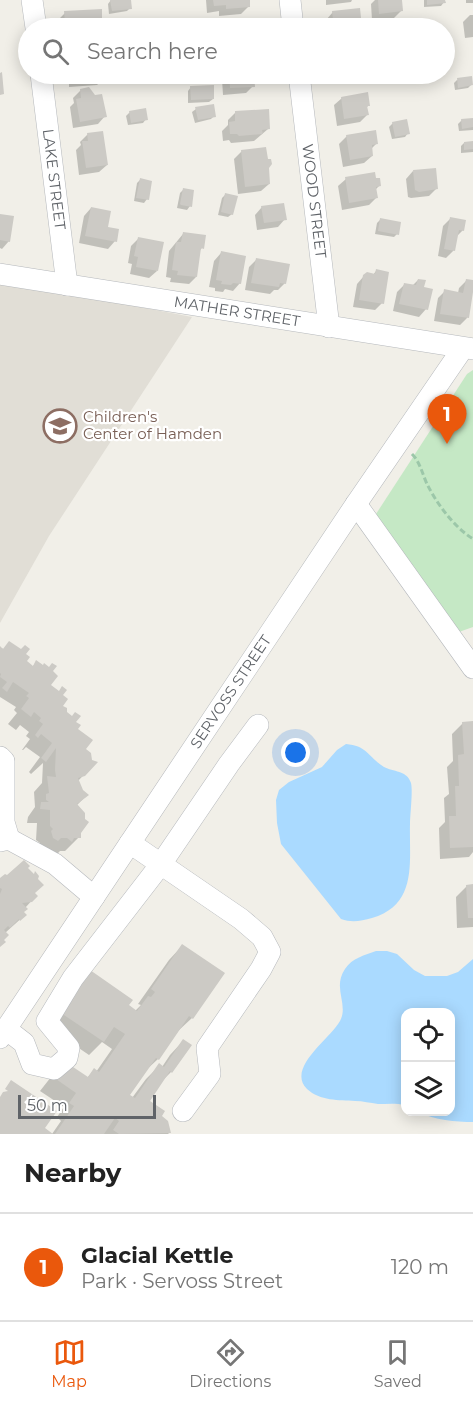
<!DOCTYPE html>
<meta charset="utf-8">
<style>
body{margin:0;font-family:Montserrat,sans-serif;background:#f6f6f6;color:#222}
.controls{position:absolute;right:18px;bottom:18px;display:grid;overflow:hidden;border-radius:12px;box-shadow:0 3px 15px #0003}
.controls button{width:54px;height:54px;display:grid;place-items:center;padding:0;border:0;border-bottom:2px solid #e0e0e0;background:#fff;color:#222;font:30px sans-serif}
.scale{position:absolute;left:18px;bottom:15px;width:138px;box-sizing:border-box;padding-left:6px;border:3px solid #5f6368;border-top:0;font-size:16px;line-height:21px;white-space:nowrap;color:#5f6368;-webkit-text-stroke:4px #fff;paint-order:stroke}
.you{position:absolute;left:296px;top:753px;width:21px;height:21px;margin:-15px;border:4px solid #fff;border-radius:50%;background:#1a73e8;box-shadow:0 0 0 9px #1a73e833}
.badge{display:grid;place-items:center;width:39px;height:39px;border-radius:50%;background:#ea580c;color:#fff;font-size:20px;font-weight:700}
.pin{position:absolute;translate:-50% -50px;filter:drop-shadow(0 2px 3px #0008)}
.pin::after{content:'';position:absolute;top:32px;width:21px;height:18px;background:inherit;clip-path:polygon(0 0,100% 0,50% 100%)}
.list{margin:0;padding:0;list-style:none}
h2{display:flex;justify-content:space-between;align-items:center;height:78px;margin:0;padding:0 24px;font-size:26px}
h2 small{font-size:20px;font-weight:400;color:#767676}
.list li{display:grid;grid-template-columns:39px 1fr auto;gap:18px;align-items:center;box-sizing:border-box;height:108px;padding:0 24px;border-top:2px solid #e0e0e0}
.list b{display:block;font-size:22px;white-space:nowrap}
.list p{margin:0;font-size:20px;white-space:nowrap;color:#767676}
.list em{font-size:20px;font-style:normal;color:#767676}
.icon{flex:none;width:33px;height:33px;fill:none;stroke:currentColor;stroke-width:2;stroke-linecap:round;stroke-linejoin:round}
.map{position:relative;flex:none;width:473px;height:1134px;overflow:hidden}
.search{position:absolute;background:#fff;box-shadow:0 3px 15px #0003;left:18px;right:18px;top:18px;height:66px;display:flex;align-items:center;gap:15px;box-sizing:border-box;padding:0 21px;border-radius:33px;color:#767676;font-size:22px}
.sheet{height:186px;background:#fff}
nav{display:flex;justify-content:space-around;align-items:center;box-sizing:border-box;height:84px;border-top:2px solid #e0e0e0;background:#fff;font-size:16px;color:#767676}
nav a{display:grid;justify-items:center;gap:3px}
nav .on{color:#ea580c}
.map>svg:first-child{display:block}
.education{fill:#e1ded6}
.green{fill:#c5e8c5}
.water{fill:#aadaff}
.shadow{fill:#0003}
.building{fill:#cccac5}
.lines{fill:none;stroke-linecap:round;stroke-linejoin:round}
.minor-casing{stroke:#b5b8bc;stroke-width:22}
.path{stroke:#9cc7a9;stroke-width:3;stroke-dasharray:6 3;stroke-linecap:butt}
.minor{stroke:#fff;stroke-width:21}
.labels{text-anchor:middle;stroke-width:4.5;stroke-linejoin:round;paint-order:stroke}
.street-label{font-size:15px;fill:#5f6368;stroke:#fff}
.education-label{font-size:15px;fill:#785e54;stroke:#fff;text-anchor:start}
</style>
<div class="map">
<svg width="473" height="1134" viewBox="0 0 473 1134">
<rect width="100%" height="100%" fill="#f1efe8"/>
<polygon class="education" points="0,280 192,317 49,536 0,623"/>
<polygon class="green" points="473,370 473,627 456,633 376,514 467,374"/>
<g class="water">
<path d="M346,744C368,746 368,757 384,767C393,772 407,770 411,783C413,791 410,815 410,824C409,862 418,904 372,918C361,921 352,923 341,919L281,844L277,823L276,800L279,790L289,782L322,767L337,750Z"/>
<path d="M376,951H387L397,954L414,970L425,976H447L458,972L473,959V1122C456,1122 434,1120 419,1112H450V1012H406L405,1105C396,1103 387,1104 378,1104C370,1103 363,1101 355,1101C339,1100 320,1101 307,1089C286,1068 330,1039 340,1021C349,1004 332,988 345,969C352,958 365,955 376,951Z"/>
</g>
<g class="shadow">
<polygon points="111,0 129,0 130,8 127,11 109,14 108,4"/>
<polygon points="206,0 248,0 249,6 241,14 219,16 219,11 207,13"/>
<polygon points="326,0 352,0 351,2 326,5"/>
<polygon points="375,0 400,0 401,11 394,18 372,20 371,4"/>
<polygon points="424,0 444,0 444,2 441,6 424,7"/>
<rect x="466" y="0" width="7" height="3"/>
<polygon points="359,10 361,28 326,28 326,20 333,12"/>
<polygon points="65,13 101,20 107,20 108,28 58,28 58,20"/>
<polygon points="470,15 473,15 473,37 465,38 463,22"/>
<polygon points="69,74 105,74 105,78 97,85 69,87"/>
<polygon points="129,74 151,74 151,76 148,79 130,82"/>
<polygon points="218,74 253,74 253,86 246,93 223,95 222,79 218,80"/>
<polygon points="330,74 376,74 370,79 330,81"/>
<polygon points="457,80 471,85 468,88 455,90 454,83"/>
<polygon points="191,87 213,99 209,102 188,103 188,91"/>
<polygon points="81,90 105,116 98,124 73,128 70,107 74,103 73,98"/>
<polygon points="342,98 369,105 366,108 367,115 360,122 337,126 334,105"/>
<polygon points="196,109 214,116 211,119 195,123 192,112"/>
<polygon points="130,112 146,119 143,123 128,125 126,116"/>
<polygon points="236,112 268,129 254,141 231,143 229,140 223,141 222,131 228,125 228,120"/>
<polygon points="473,119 473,130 459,131 458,124 462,120"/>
<polygon points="393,123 408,133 405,137 392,139 389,127"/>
<polygon points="88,134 107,165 99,172 79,175 76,150 81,145 80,142"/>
<polygon points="347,136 377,143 371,149 372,156 364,163 343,167 339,144"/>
<polygon points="464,143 473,143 473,152 461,153 461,146"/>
<polygon points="242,151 267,167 269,184 261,191 238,194 234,159"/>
<polygon points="413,171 436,189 429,196 411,198 408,197 406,179"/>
<polygon points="346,179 375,180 380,185 375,190 376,198 369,205 342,210 338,186"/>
<polygon points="140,180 147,199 144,203 134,201 137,183"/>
<polygon points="183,190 190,206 187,210 177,208 180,193"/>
<polygon points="225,195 232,214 228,217 218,215 222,198"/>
<polygon points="262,207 285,219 278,227 257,230 255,215"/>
<polygon points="91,208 115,241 108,249 79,243 84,216"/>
<polygon points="0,216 9,241 2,249 0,248"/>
<polygon points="451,218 463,230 456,237 454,250 446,258 438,256 443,226"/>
<polygon points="380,220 397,234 394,237 375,234 377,223"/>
<polygon points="183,234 202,248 199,251 196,277 189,284 170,282 171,278 166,277 169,251"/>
<polygon points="139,238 157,271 149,278 130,274 132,264 128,263 131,246"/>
<polygon points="221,253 240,283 233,291 225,289 223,292 215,291 215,288 209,287 214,261"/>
<polygon points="256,260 285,283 278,290 274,290 270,294 245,290 249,267"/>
<polygon points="376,271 382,303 375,310 353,307 357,284 364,276 373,275"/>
<polygon points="418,280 426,309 419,317 393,311 397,292 404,285 412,286"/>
<polygon points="466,281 473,282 467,318 460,325 434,321 438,298 445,291 458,293 459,288"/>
<polygon points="0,648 24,654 25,662 32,667 37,662 51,671 49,685 61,696 61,706 65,713 74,722 84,750 90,761 96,762 78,781 82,791 87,795 76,806 79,837 65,851 60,851 57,854 53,851 46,851 38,846 40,843 36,840 37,823 27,823 28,817 35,807 34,792 42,783 43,763 31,774 29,772 40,757 26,747 23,750 22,750 30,739 26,736 29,732 20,725 16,730 8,724 17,713 14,710 16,707 0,697"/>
<polygon points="463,723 473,723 473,852 469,857 440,859 439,828 445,822 444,798 449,794 447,767 453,761 452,734"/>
<polygon points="26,868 34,893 36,896 25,908 22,912 25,915 5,933 0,946 0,881"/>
<polygon points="467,886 473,886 473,927 457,928 456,897"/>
<polygon points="182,946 192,1018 178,1031 158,1059 144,1072 128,1095 132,1098 146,1079 160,1065 162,1067 170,1055 183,1041 171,1072 159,1084 147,1101 159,1116 169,1133 168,1134 52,1134 61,1121 57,1117 64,1107 40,1091 51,1077 87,1078 94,1070 96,1072 112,1049 102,1042 89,1055 48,1027 76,986 127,1006 135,1011 141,1005 138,1004 169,960"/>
</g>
<g class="building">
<polygon points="110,0 131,0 132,9 112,11"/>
<polygon points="213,0 250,0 250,7 226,9 226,5 214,6"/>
<polygon points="378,0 402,0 403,11 379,14"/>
<polygon points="427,0 445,0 446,3 427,5"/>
<polygon points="360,8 362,28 334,28 332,11"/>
<polygon points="102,9 102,19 109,18 109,28 70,28 70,23 65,23 64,11"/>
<polygon points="251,23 251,28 225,28 225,27"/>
<polygon points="2,72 4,94 0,95 0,73"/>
<polygon points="76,74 106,74 106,78 76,80"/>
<polygon points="132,74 152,74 153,76 133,79"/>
<polygon points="229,74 254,74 255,87 230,88"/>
<polygon points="472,76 473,85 458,88 457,78"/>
<polygon points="214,85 214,99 191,100 190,86"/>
<polygon points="89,87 95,95 102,94 107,117 80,122 76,99 81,98 80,89"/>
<polygon points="368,92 370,106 367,106 369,115 344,119 341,97"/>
<polygon points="214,104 216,117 198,120 195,107"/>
<polygon points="146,108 148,120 131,123 129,111"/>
<polygon points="269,109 270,129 262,130 263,134 239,136 237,134 230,134 229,122 235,121 235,111"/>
<polygon points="473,118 473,127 462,129 461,119"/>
<polygon points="407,119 410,134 395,137 392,122"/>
<polygon points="376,130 378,144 372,145 373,156 350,160 346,135"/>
<polygon points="103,131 108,165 86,168 82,141 88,141 87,133"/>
<polygon points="473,141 473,149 464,150 464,142"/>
<polygon points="266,147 268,159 271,159 272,164 269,168 270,184 245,187 241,150"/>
<polygon points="436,168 438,189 419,192 415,190 413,170"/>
<polygon points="375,172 376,178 380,178 381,186 376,187 378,198 349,203 345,177"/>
<polygon points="140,178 152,181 149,200 136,198"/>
<polygon points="183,188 194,190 192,207 181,205 180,204"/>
<polygon points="225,193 238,196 233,215 221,212"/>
<polygon points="284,203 287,220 264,223 261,206"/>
<polygon points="91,207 111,211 108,227 119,229 117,242 85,236"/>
<polygon points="0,214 14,216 10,242 0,240"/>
<polygon points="450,217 466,220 464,231 459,230 455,251 444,249"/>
<polygon points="380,218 401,222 399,235 378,231"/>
<polygon points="183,232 206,235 204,249 201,248 197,277 177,275 178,271 172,270 176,242 181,242"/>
<polygon points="138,237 164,242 158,271 136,267 138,257 134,256"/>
<polygon points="221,251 246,256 241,284 233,283 231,285 221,284 222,281 216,280"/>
<polygon points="256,258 290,264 286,284 280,283 279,287 251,283"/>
<polygon points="376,269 389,272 384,304 359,300 363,275 367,272 375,274"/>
<polygon points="418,279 426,280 424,287 433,289 428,310 399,304 404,283 416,285"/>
<polygon points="466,279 473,280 473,292 469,318 440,314 444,289 463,293"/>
<polygon points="9,641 21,649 25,645 30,649 26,654 30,657 27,661 33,666 36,660 43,665 44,663 49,667 52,663 57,666 53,671 58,676 51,685 59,691 62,686 67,690 63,695 68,699 63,706 67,708 67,712 72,716 75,712 81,716 76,722 81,725 78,729 93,740 86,749 91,753 92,760 98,762 85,776 78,778 83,790 89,795 77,804 85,813 85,819 89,822 81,833 81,838 74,838 72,842 67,838 61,838 58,841 53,838 51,831 53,829 50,826 50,810 40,809 41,802 49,802 46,800 46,794 49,793 47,776 56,777 55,770 56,748 46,762 41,758 52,743 41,734 38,738 35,735 43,724 39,721 41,718 34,712 31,717 21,709 29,698 26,696 29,693 13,682 7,692 2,688 7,682 0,677 1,674 0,673 0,646 3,649"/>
<polygon points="473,721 473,847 450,848 449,816 456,816 455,786 459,786 458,755 464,754 462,722"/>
<polygon points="24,860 30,866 28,868 34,874 35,871 39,876 38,879 44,885 35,893 38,896 32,902 22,903 28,909 24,912 27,915 20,921 19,919 10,928 8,926 4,930 9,935 4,940 6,942 0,947 0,894 2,889 0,888 0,878 5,874 7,875"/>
<polygon points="473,884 473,918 468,918 466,885"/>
<polygon points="182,944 225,973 193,1019 189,1016 159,1060 156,1058 130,1095 135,1098 159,1063 164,1067 183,1039 192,1045 172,1073 170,1071 150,1101 165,1111 162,1116 168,1121 171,1133 119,1134 113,1130 119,1121 115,1118 104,1134 55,1134 74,1106 69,1103 76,1093 53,1077 64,1061 88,1077 94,1068 99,1072 125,1034 114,1027 104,1042 61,1013 90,970 133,1000 129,1005 137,1011 148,996 151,997 155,992 151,989"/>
<polygon points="11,1080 57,1111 45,1128 53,1134 0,1134 0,1097 3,1092 8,1091 5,1089"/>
</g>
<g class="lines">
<g class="minor-casing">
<g id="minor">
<polyline points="32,0 36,28"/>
<polyline points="290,0 293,28"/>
<path id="s1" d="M41,74L67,285"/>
<path id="s2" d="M299,74L329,327"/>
<path id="s3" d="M0,274L473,349"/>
<polyline points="356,504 473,668"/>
<polyline points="0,757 4,761 4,822 9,839"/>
<polyline points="0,841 9,839 55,864 94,897"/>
<polyline points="130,843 241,919 262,937 270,952 261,969 207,1048 210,1074 183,1111"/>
<polyline points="6,1029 24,1043 32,1064 54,1069 67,1058 69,1048 47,1021 73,978 161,864 229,764 258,725"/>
<path id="s4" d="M0,1038L356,504L463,348"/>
</g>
</g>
<path class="path" d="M412,454C420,462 422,473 427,484C437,504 454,527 473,539"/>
<use href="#minor" class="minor"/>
</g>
<defs>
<g id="school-ring" transform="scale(1.725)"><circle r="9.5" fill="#fff" stroke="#8d6e63" stroke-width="1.5"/><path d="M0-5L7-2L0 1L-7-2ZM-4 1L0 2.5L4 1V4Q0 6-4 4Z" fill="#8d6e63"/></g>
</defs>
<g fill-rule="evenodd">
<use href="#school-ring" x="60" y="426"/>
</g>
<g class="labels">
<g class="street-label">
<text dy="5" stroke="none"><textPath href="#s1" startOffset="106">LAKE STREET</textPath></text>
<text dy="5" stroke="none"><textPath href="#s2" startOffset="128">WOOD STREET</textPath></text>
<text dy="5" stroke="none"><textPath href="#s3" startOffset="240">MATHER STREET</textPath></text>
<text dy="5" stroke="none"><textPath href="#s4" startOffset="416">SERVOSS STREET</textPath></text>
</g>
<g class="education-label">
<text x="83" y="422">Children's<tspan x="83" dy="17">Center of Hamden</tspan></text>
</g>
</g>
</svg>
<div class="controls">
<button><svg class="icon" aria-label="locate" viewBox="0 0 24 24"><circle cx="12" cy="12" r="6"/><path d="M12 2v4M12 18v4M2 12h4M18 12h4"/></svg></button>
<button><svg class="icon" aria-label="layers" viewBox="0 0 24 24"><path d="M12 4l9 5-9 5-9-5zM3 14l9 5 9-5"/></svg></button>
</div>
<div class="scale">50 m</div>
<div class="you"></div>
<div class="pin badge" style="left:447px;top:444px">1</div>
<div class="search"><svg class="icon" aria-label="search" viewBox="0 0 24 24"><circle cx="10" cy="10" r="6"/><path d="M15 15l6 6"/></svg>Search here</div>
</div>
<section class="sheet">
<h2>Nearby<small></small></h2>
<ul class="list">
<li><span class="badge">1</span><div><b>Glacial Kettle</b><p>Park · Servoss Street</p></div><em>120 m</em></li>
</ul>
</section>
<nav>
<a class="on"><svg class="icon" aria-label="map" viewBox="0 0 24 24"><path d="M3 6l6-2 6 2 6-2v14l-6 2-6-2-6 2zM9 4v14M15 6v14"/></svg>Map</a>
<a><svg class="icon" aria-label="directions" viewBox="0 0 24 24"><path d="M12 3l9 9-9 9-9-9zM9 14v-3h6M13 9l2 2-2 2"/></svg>Directions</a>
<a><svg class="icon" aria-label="saved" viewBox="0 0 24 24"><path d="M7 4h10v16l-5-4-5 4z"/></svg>Saved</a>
</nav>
